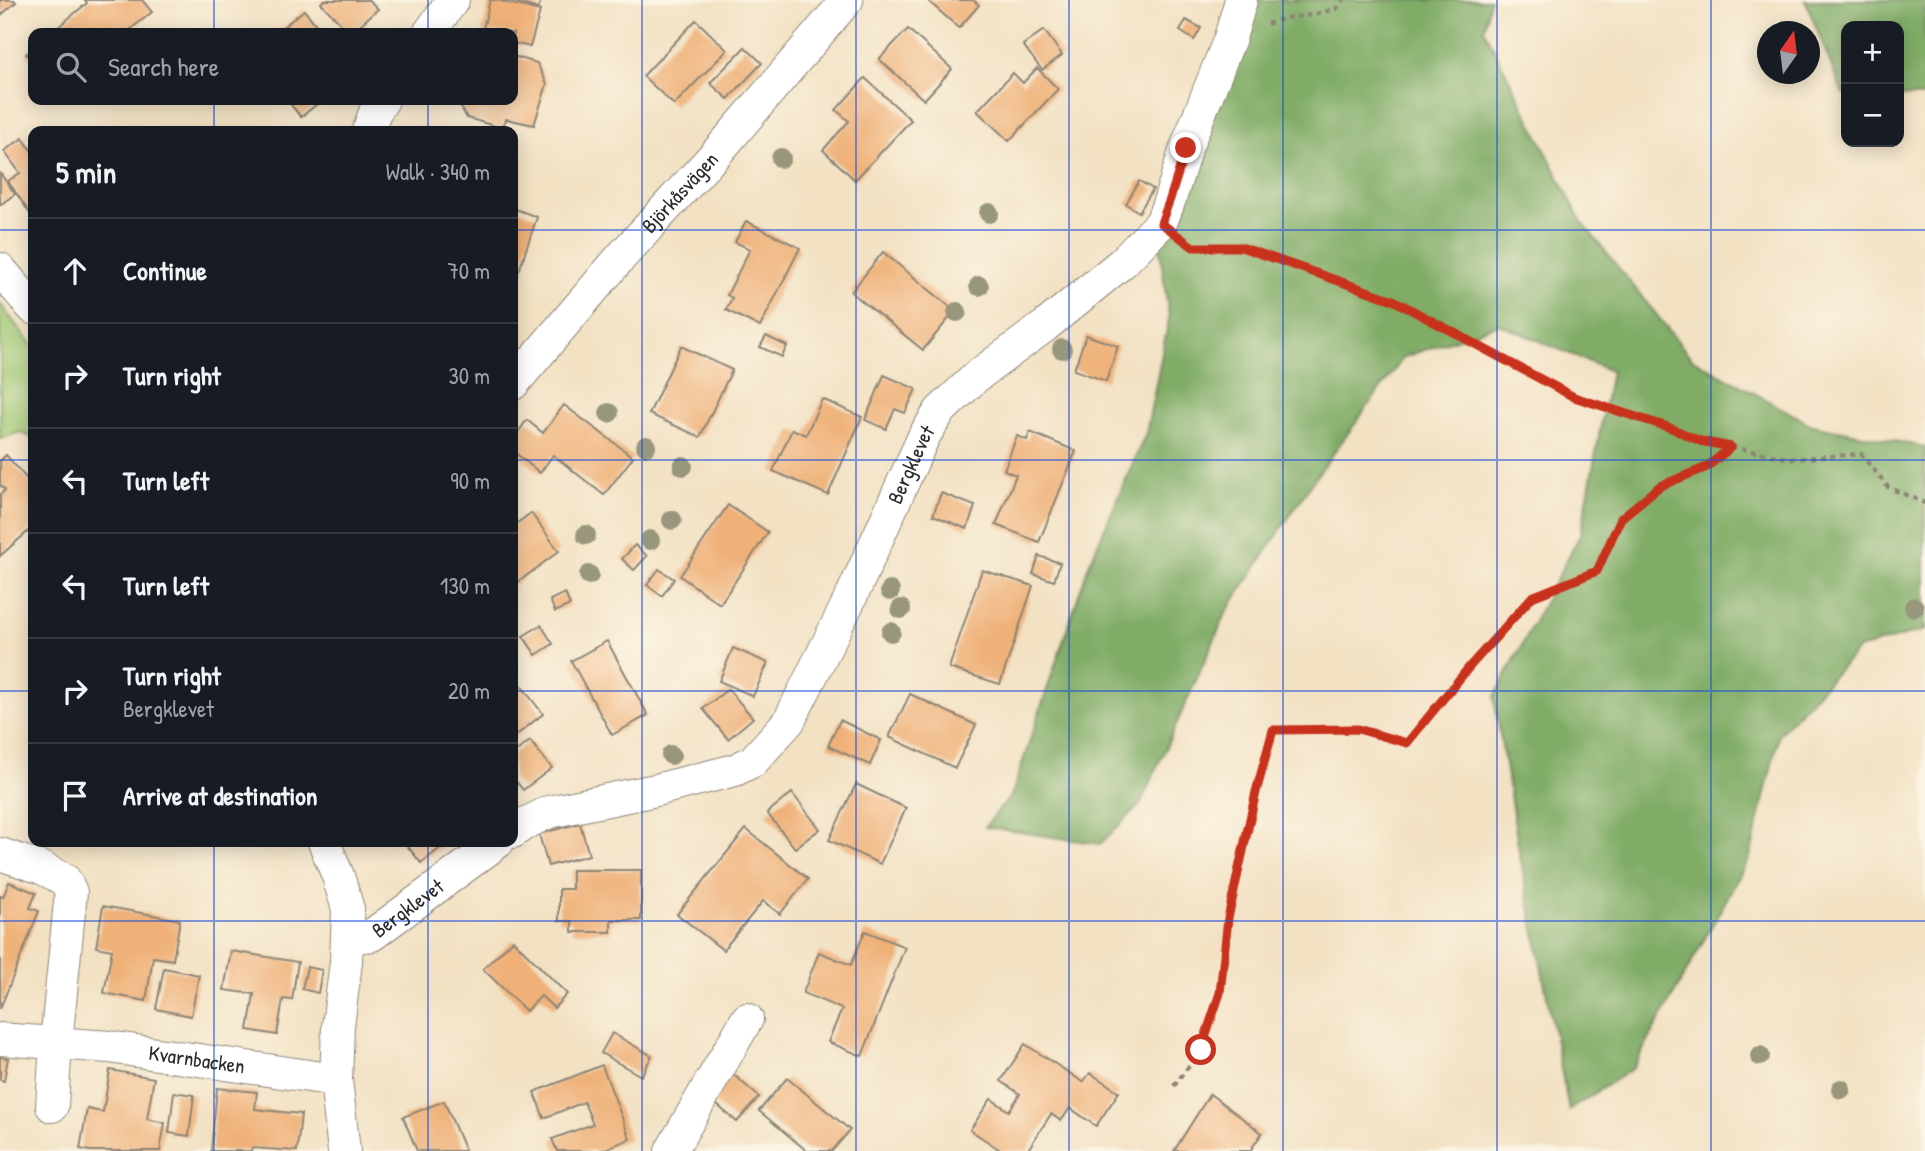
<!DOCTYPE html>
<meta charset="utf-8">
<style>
body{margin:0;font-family:"Patrick Hand",sans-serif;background:#242831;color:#f1f3f6}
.controls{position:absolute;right:21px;top:21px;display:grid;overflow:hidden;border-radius:14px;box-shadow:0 4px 18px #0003}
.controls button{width:63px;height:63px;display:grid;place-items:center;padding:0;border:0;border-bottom:2px solid #363941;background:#171b24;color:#f1f3f6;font:35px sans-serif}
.compass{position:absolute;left:1757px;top:21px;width:63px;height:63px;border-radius:50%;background:#171b24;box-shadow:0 4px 18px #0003;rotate:14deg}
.stop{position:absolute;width:21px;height:21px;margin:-16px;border:5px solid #c8321e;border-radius:50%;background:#fff}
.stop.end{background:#c8321e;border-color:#fff;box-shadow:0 2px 7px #0008}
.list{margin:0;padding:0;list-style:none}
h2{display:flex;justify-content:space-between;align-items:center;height:91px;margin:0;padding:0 28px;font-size:30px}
h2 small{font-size:23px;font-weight:400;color:#9ea1a6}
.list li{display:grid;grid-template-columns:46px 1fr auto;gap:21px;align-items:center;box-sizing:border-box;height:105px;padding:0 28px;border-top:2px solid #363941}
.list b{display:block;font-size:26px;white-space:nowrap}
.list p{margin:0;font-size:23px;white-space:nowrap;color:#9ea1a6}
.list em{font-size:23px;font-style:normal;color:#9ea1a6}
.icon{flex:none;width:38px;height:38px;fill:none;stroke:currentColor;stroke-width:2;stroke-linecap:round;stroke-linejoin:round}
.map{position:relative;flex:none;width:1925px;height:1151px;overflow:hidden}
.search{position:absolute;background:#171b24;box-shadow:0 4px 18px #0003;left:28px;top:28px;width:490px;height:77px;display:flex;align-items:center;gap:18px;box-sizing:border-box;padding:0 24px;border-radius:14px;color:#9ea1a6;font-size:26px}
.panel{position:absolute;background:#171b24;box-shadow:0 4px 18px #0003;left:28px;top:126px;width:490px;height:721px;border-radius:14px}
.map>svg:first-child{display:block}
.green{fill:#a0c874;stroke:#667a50;stroke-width:2}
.forest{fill:#80ac66;stroke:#566c48;stroke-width:2}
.building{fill:#efb178}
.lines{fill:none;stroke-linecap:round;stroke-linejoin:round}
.minor-casing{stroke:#8e8677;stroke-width:34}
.path{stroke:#8e8677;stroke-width:4.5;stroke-dasharray:5 5;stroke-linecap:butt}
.minor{stroke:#fff;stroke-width:32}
.tree{fill:#98977c}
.route{stroke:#c8321e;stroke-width:9}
.grid{fill:none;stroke:#1d4ed8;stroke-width:2;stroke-opacity:0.55}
.labels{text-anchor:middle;stroke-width:6;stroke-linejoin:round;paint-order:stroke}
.street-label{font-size:21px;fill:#2b2b2b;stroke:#fcf5e5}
</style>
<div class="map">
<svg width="1925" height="1151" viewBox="0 0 1925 1151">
<rect width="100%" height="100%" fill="#fcf5e5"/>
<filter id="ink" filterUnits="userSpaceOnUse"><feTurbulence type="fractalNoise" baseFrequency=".0143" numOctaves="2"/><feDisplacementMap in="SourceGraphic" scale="14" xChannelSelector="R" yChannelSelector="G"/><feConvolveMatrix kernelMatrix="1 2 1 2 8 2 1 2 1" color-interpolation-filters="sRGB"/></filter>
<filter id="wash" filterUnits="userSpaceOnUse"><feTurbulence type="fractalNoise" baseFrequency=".00686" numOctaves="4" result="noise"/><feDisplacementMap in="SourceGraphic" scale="28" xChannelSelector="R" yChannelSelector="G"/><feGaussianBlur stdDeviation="1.57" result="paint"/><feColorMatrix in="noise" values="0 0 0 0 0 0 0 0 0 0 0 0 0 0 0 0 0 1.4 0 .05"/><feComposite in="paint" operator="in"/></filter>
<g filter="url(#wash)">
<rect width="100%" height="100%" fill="#f2e1c3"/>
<polygon class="green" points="0,304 33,347 33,438 20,432 0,439"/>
<g class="forest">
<polygon points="1248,0 1490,0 1484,29 1581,221 1691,358 1812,425 1925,447 1925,630 1858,649 1779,734 1750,857 1633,1068 1569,1110 1520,856 1494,698 1581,533 1611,371 1499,324 1404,357 1315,478 1227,611 1140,805 1100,844 985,827 1012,794 1088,567 1146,433 1169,319 1159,240"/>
<polygon points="1805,0 1925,0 1925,97 1899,96 1899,26 1846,26 1846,94 1843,94"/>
</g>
<g id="blocks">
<g class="building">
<polygon points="0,0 14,0 16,2 0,16"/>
<polygon points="85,0 142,0 152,12 126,33 51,33 87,3"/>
<polygon points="324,0 369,0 378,9 351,33 349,33 321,3"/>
<polygon points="490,0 497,0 540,11 530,47 513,43 513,33 482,33"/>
<polygon points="509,0 541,0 538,9"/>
<polygon points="927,0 973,0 979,5 959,28"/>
<polygon points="304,10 323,33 276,33"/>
<polygon points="696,20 727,50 674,105 643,76"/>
<polygon points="1186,20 1201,28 1194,40 1180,31"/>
<polygon points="908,29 952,69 924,100 879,59"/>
<polygon points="1044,30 1062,55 1042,70 1023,45"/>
<polygon points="745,47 762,63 728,99 710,83"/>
<polygon points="33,48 33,62 26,54"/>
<polygon points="513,56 537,63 547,84 534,125 506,119 502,128 467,118 457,100 513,100"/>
<polygon points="1037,68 1058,89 1009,141 977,111 1013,73 1023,83"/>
<polygon points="865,78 911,120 855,180 823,150 849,121 836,110"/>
<polygon points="287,100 322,100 301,117"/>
<polygon points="23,138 33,153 33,218 8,181 20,173 4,151"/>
<polygon points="0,173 15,194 0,205"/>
<polygon points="1139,181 1153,189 1139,212 1126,204"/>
<polygon points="513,208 537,217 513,288"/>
<polygon points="746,221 800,248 760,327 726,310 732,298 727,295 750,249 735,242"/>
<polygon points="883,252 955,311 923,350 851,292"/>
<polygon points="1086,335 1118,346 1106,381 1074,370"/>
<polygon points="766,336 787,346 782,357 760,347"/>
<polygon points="681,346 732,370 700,437 649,414"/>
<polygon points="884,375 916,389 905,413 895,409 886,429 865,420"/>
<polygon points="822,399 862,417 828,495 773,471 792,429 806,435"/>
<polygon points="564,405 633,457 604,495 553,455 540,473 513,451 513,439 527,420 543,433"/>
<polygon points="1030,432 1076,451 1039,542 996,525 1016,475 1004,470 1017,436 1027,440"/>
<polygon points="6,455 33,486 33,527 0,556 0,495 5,490 0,485 0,461"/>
<polygon points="941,493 975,506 967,529 933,515"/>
<polygon points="728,505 768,532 720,604 680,576"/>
<polygon points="531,513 559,551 513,586 513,526"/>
<polygon points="635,545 647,556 634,570 622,559"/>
<polygon points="1039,556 1060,563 1054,581 1033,574"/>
<polygon points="659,569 674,579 662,596 647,585"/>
<polygon points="982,570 1033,586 1000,684 949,668"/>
<polygon points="565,593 570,605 555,612 550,600"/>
<polygon points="541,625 553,644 536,655 523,636"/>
<polygon points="607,641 648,715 612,735 571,661"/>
<polygon points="733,648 768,663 753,696 719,681"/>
<polygon points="513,675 543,714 513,738"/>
<polygon points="728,689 753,718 728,739 703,709"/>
<polygon points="910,694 976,725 955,768 889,737"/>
<polygon points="840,720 881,740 870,765 828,746"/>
<polygon points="530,741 552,768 523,790 513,778 513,754"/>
<polygon points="856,784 906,808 880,864 829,840"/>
<polygon points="792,793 820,829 795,848 767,813"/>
<polygon points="580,823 589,855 548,866 539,834"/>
<polygon points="746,829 808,879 780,914 763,901 723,950 677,914"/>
<polygon points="404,842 448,842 421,863"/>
<polygon points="572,870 641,870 641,920 611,920 611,932 572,932 572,921 559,921 559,889 572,889"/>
<polygon points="9,882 36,893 30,908 39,911 0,1009 0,896 3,897"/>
<polygon points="103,906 180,920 173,960 153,957 146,1001 104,993 112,950 96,947"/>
<polygon points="865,931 905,947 862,1056 828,1042 842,1009 803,993 819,952 851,965"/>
<polygon points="513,940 567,994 554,1008 541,996 526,1011 483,969"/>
<polygon points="231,951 298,962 292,1000 283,999 277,1035 248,1030 254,994 224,990"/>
<polygon points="307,967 322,970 318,993 302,989"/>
<polygon points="164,968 199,975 191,1016 156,1009"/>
<polygon points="612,1033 652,1056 641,1076 601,1053"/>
<polygon points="1025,1044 1083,1082 1090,1073 1119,1092 1096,1126 1070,1108 1061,1121 1051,1114 1027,1151 1002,1151 970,1130 991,1099 1009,1111 1020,1094 1001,1081"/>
<polygon points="0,1057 8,1058 4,1081 0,1080"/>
<polygon points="602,1065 630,1139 600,1151 557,1151 552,1139 593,1124 584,1102 544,1118 534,1092"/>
<polygon points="110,1070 154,1078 147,1119 165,1123 160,1151 90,1151 80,1149 87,1109 103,1112"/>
<polygon points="733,1074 759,1097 737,1122 710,1099"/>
<polygon points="787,1078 850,1130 832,1151 807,1151 759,1111"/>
<polygon points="217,1088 257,1092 255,1109 301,1114 297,1151 252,1148 251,1151 211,1151"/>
<polygon points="174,1092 194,1095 189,1136 169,1133"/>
<polygon points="1210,1094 1262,1133 1250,1151 1174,1151"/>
<polygon points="444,1101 465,1151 417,1151 403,1117"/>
</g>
</g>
</g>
<g filter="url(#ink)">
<use href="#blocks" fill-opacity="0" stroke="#8e8677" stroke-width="2"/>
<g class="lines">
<g class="minor-casing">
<g id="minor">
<polyline points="429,33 453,0"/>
<polyline points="368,131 375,112 383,100"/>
<polyline points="0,269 33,308"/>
<path id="s1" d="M513,384L620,258L721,148L847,0"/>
<path id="s2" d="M513,832L524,824L549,812L656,790L735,770L753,761L789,721L852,595L924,436L940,411L977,376L1045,326L1123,262L1161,223L1170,199L1186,148L1230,38L1241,0"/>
<polyline points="324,842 338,876 348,909 346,962 338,1026 336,1080 344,1151"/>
<polyline points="0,854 42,868 65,880 71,892 56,1043 52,1106"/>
<path id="s3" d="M347,938L372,935L498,842"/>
<path id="s4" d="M0,1039L109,1047L336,1080"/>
<polyline points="671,1151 747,1019"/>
</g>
</g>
<g class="path">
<polyline points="1267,24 1285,18 1312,15 1336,9 1344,0"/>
<polyline points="1185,241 1193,247 1241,247 1393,300 1574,397 1671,428 1700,441 1792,459 1861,454 1888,487 1925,503"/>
<polyline points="1174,1086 1201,1050 1220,993 1228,918 1256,792 1273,730 1358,729 1407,743 1470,666 1532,597 1597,571 1621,518 1660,486 1707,467 1731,447"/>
</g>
<use href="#minor" class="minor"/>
</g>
<g class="tree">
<circle cx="781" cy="158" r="10"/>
<circle cx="989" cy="213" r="10"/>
<circle cx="979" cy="286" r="10"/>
<circle cx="957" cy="312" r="10"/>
<circle cx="1062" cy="349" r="10"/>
<circle cx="609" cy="413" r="10"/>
<circle cx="646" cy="446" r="10"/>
<circle cx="683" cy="466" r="10"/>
<circle cx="672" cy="520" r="10"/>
<circle cx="586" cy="535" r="10"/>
<circle cx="650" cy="540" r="10"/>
<circle cx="589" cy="575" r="10"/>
<circle cx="890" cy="591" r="10"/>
<circle cx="1914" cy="607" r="10"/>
<circle cx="901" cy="609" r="10"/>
<circle cx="891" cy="632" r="10"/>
<circle cx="671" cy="755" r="10"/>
<circle cx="1760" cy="1056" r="10"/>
<circle cx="1841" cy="1089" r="10"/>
</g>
</g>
<g class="lines" filter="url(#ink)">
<polyline class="route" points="1186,148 1170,199 1161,223 1193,247 1241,247 1393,300 1574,397 1671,428 1700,441 1731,447 1707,467 1660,486 1621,518 1597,571 1532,597 1470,666 1407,743 1358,729 1273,730 1256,792 1228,918 1220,993 1201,1050"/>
</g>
<path class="grid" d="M214,0V33M428,0V33M642,0V1151M856,0V1151M1069,0V1151M1283,0V1151M1497,0V1151M1711,0V1151M214,100V131M428,100V131M0,230H33M513,230H1925M0,460H33M513,460H1925M0,691H33M513,691H1925M214,842V1151M428,842V1151M0,921H1925"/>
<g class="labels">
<g class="street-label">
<text dy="7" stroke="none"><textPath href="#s1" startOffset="254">Björkåsvägen</textPath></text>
<text dy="7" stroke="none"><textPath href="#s2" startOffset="590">Bergklevet</textPath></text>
<text dy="7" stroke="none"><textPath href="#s3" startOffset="70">Bergklevet</textPath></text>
<text dy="7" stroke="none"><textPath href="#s4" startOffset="198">Kvarnbacken</textPath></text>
</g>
</g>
</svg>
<div class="controls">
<button>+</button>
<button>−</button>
</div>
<svg class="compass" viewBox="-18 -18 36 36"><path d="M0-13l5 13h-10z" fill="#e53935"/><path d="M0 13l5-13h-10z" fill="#9ea1a6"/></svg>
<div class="stop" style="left:1201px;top:1050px"></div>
<div class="stop end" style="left:1186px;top:148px"></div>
<div class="search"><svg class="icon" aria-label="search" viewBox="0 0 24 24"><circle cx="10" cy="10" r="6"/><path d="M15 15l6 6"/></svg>Search here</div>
<section class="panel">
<h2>5 min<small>Walk · 340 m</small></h2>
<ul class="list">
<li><svg class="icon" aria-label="ahead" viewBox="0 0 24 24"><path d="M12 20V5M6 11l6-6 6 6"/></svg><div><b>Continue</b></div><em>70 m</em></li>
<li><svg class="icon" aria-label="right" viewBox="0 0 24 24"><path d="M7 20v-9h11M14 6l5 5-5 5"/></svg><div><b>Turn right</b></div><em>30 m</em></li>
<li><svg class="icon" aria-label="left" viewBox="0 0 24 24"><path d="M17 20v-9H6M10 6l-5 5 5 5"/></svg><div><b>Turn left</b></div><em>90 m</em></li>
<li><svg class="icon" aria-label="left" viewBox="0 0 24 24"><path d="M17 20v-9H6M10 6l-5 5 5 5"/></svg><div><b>Turn left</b></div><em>130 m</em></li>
<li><svg class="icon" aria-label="right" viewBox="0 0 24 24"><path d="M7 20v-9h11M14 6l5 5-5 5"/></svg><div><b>Turn right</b><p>Bergklevet</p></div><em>20 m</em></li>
<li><svg class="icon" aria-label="arrive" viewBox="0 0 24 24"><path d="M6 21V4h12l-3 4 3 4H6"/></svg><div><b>Arrive at destination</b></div></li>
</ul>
</section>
</div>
